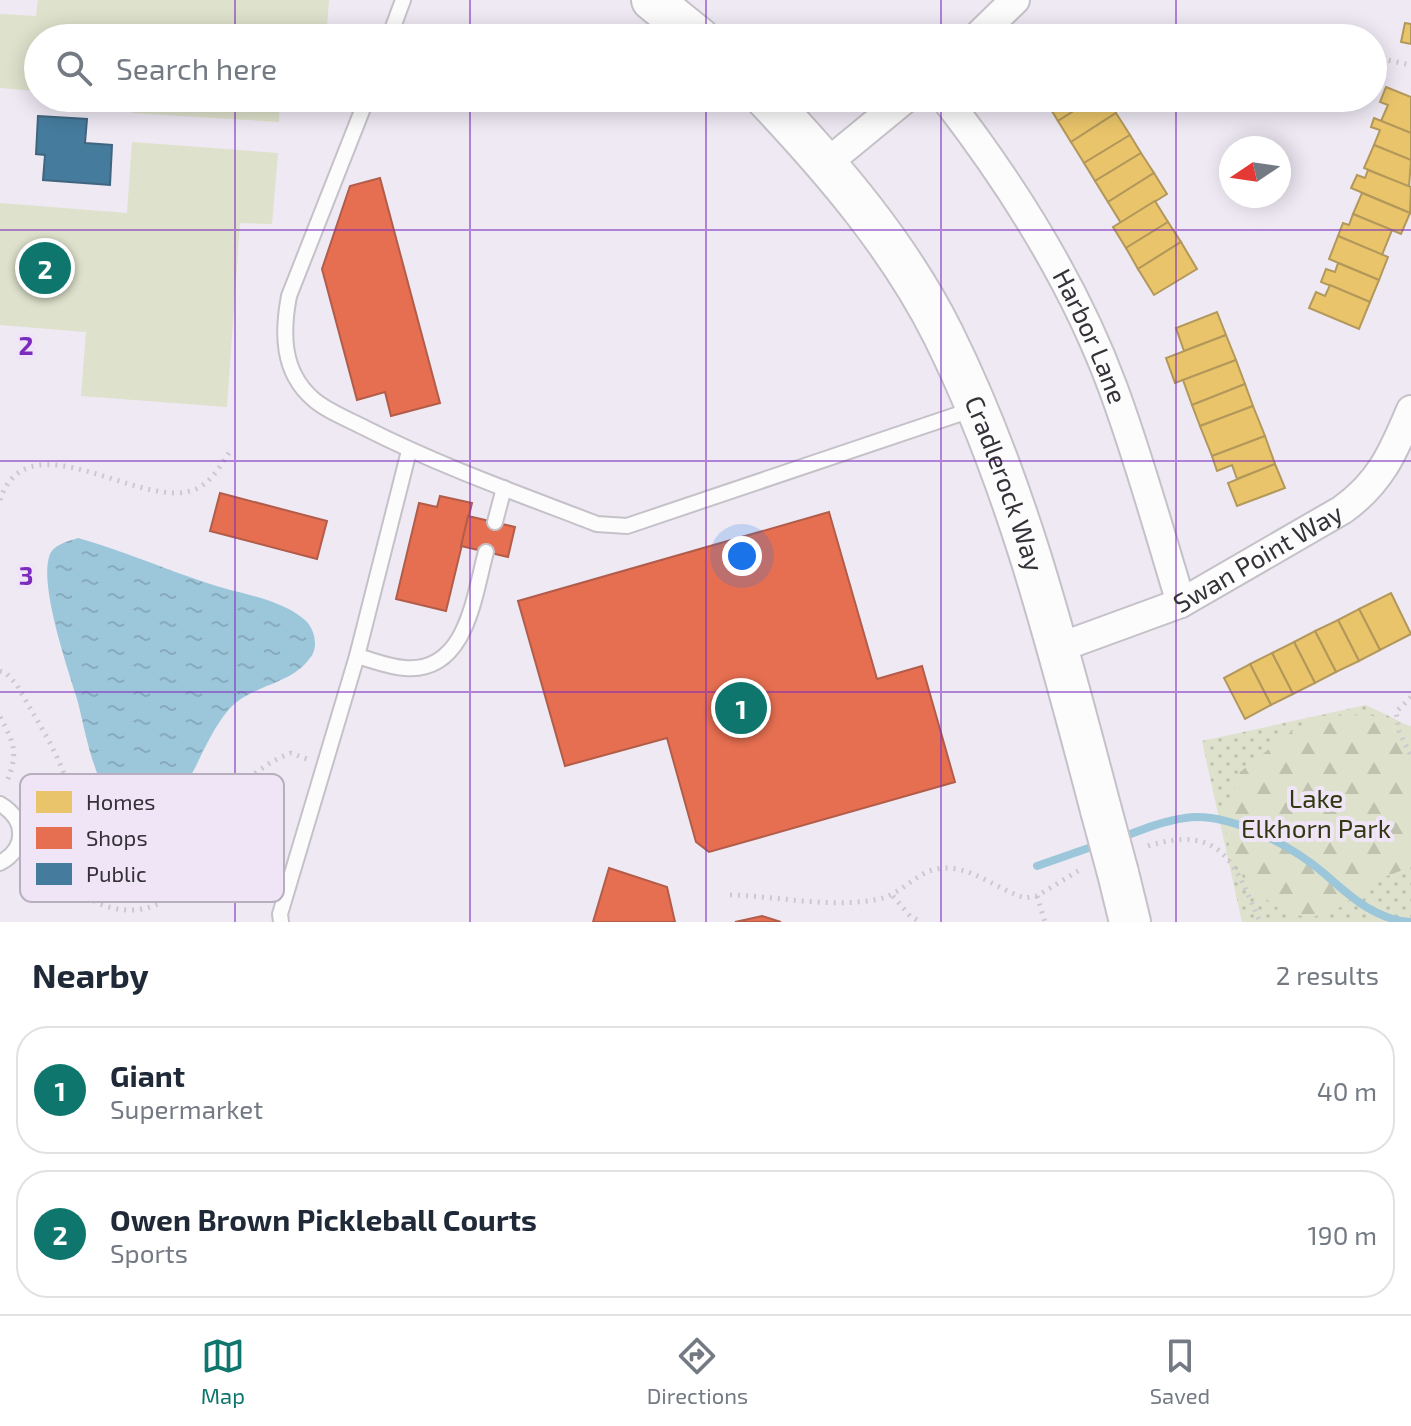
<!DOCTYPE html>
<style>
body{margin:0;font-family:"Exo 2",sans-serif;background:#f2f2f3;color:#1f2937}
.compass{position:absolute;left:1219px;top:136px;width:72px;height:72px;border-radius:50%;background:#fff;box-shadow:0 4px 20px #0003;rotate:257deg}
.you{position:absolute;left:742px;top:556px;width:28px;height:28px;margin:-20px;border:6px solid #fff;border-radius:50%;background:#1a73e8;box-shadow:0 0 0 12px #1a73e833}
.badge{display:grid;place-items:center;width:52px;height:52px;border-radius:50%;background:#0f766e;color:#fff;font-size:26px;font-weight:700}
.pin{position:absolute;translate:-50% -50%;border:4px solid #fff;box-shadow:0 2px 8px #0006}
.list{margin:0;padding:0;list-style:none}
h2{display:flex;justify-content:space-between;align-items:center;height:104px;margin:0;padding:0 32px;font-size:34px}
h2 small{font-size:26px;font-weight:400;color:#747a83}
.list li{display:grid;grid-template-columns:52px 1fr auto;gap:24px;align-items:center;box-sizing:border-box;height:128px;margin:0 16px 16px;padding:0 16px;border:2px solid #e0e1e3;border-radius:32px}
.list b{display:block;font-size:30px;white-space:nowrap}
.list p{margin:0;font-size:26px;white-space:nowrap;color:#747a83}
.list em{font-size:26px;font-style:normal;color:#747a83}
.icon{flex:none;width:44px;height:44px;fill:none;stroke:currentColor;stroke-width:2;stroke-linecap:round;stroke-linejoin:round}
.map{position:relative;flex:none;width:1411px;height:922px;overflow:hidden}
.search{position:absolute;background:#fff;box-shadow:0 4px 20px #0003;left:24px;right:24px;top:24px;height:88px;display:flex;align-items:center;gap:20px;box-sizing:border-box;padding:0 28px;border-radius:44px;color:#747a83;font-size:30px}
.sheet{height:392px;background:#fff}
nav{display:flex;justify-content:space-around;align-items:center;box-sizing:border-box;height:112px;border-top:2px solid #e0e1e3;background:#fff;font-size:22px;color:#747a83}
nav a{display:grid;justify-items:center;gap:4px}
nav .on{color:#0f766e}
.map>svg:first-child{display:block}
.green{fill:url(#green-dots)}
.forest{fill:url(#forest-firs)}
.pitch{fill:#dee1cb}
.water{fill:url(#water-ripples)}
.homes{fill:#e9c46a;stroke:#b3985b;stroke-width:2}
.shops{fill:#e76f51;stroke:#b25c4a;stroke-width:2}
.public{fill:#457b9d;stroke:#40657f;stroke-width:2}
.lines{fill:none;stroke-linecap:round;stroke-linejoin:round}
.stream{stroke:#9cc7da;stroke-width:8}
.lane-casing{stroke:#c5c1c8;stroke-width:18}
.street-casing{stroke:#c5c1c8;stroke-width:32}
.secondary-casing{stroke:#c5c1c8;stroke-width:44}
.path{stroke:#ccc9ce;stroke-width:5;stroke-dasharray:2 6;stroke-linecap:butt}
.lane{stroke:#fcfcfd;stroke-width:14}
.street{stroke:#fcfcfd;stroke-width:28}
.secondary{stroke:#fcfcfd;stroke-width:40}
.secondary-bridge-casing{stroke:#c5c1c8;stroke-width:44;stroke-linecap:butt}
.secondary-bridge{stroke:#fcfcfd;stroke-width:40}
.grid{fill:none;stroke:#7b2cbf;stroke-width:2;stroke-opacity:0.55}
.labels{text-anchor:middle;stroke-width:8;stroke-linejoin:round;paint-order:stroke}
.street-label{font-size:26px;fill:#353138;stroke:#efe5f7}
.park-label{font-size:26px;fill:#323910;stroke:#efe5f7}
.key{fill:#efe5f7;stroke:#b7afbe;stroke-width:2}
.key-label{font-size:22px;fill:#353138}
.grid-label{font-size:26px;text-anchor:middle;font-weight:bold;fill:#7b2cbf;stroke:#efe5f7;stroke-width:8;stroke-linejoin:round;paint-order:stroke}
</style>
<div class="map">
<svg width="1411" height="922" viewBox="0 0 1411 922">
<defs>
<pattern id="green-dots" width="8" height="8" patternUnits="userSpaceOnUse" patternTransform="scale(2)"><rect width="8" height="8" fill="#dee1cb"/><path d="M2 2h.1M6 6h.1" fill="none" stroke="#bfc2af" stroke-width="1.8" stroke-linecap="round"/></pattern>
<pattern id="forest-firs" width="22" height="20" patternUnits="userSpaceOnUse" patternTransform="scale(2)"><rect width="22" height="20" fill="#dee1cb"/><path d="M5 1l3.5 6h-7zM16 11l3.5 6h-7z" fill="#bfc2af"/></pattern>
<pattern id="water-ripples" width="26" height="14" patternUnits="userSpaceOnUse" patternTransform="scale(2)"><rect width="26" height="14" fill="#9cc7da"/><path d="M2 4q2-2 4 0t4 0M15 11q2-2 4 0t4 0" fill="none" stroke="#87abbc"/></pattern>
</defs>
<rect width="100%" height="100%" fill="#eee9f3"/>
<polygon class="green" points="1366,705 1411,727 1411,922 1242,922 1202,741"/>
<polygon class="forest" points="1369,715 1411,726 1411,867 1371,882 1341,907 1313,917 1286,914 1253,889 1231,852 1223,821 1240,772 1288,734 1316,716"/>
<g class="pitch">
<polygon points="38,0 329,0 326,38 38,38 38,91 0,88 0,14 36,16"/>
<polygon points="133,98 280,98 279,122 132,113"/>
<polygon points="132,142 278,153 272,224 240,223 227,407 81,396 86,332 0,325 0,203 127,213"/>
</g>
<path class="water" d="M78,538C121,550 162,568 204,582C237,594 278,597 305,620C315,629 319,648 310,658C293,682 261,684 238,701C221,713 205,747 196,766C183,790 172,815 142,817C98,821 86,730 77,699C67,666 40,588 49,557C53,544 67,542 78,538Z"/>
<g class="homes">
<polygon points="1405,23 1411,24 1411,44 1401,42"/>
<polygon points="1386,87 1411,97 1411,133 1381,121 1388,105 1380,102"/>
<polygon points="1044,98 1094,98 1058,121"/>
<polygon points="1094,98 1107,98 1116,113 1071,142 1058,121"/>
<polygon points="1116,113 1130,135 1084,163 1071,142"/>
<polygon points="1374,118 1411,133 1411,160 1374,145 1380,130 1371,127"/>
<polygon points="1130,135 1141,153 1095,181 1084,163"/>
<polygon points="1374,145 1411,160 1409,187 1364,168"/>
<polygon points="1141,153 1154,173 1108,202 1095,181"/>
<polygon points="1368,170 1411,187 1410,213 1351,188 1357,175 1365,178"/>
<polygon points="1154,173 1167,194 1121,223 1108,202"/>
<polygon points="1362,193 1410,213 1401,234 1353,214"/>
<polygon points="1155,201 1168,222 1126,248 1113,227"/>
<polygon points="1353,214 1392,230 1382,255 1338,236 1343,223 1349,225"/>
<polygon points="1168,222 1181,242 1138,269 1126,248"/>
<polygon points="1338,236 1388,257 1379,280 1329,259"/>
<polygon points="1181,242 1197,269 1154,295 1138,269"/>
<polygon points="1338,263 1379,280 1370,302 1321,282 1326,269 1335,272"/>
<polygon points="1330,285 1370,302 1359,329 1309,308 1316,292 1325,296"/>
<polygon points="1217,312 1226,335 1184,351 1176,328"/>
<polygon points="1226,335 1236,360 1175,383 1166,358"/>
<polygon points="1236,360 1245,384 1192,405 1183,380"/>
<polygon points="1245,384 1253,406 1200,426 1192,405"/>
<polygon points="1253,406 1265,436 1212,456 1200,426"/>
<polygon points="1265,436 1275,464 1237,479 1232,465 1217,471 1212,456"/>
<polygon points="1275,464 1285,488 1237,506 1228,483"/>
<polygon points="1391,593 1411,634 1380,650 1359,609"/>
<polygon points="1359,609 1380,650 1359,661 1338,620"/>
<polygon points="1338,620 1359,661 1336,672 1315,631"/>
<polygon points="1315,631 1336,672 1315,683 1294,642"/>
<polygon points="1294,642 1315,683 1293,694 1272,653"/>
<polygon points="1272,653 1293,694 1271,705 1250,664"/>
<polygon points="1250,664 1271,705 1245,719 1224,678"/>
</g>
<g class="shops">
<polygon points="380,178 440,403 391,416 385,392 357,400 322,269 350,186"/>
<polygon points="220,493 327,521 317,559 210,531"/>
<polygon points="440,496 472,503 446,611 396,599 419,503 437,507"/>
<polygon points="829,512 877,679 922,666 955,782 709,852 696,842 667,738 565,766 518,601"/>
<polygon points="468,516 515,527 508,557 461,546"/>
<polygon points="609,868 667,887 675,922 593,922"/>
<polygon points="762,916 781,922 735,922"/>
</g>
<polygon class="public" points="38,116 87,119 85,143 112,145 110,185 43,180 45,155 36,154"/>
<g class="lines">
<g class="stream">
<path d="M1120,838C1141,830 1163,821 1185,818C1229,811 1294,847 1326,875C1351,897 1376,920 1411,922"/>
<polyline points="1037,866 1100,844"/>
</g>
<g class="lane-casing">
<g id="lane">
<polyline points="389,38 403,0"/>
<path d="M367,98L289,296C282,333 282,371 312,398C326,411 348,419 365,428C440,466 519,494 597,524L627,526L974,409"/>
<polyline points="495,522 504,488"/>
<path d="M357,656C372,660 389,667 405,668C467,673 474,595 486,552"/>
<path d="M0,804C27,820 27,848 0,863"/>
<polyline points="281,922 280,914 357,656 409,451"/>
</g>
</g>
<g class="street-casing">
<g id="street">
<polyline points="976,38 1015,0"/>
<path id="s1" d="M945,98C1013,186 1074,282 1113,388C1139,458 1159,531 1181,603"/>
<polyline points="827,163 906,98"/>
<path id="s2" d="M1058,648L1181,603L1342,510C1380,483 1393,453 1411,410"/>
</g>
</g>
<g class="secondary-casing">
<g id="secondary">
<polyline points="652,0 699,38"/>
<path id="s3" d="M766,98C833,169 899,246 943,334C1018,485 1058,648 1101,810"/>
<polyline points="1118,873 1130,922"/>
</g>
</g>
<g class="path">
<polyline points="1373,57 1411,65"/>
<path d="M0,500C28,415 143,513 196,489C213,481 222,463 232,448"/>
<path d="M0,671L6,673L17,685C34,717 68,765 70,801C72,827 53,854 69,879C89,909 138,921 167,898C181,887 185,865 193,850C213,811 248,769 291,753L307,759"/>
<polyline points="1411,697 1396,712 1399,731 1411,756"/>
<path d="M0,717C16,746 18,754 6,784"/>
<path d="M1148,846C1222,823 1235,864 1260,922"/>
<path d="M730,895C779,896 830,909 879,899C909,892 920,862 957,869C981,874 1002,891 1025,898L1037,896L1083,868"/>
<polyline points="893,896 910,916 921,922"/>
<polyline points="1037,896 1045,922"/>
</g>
<use href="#lane" class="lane"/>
<use href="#street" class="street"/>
<use href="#secondary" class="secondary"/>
<g class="secondary-bridge-casing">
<polyline id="secondary-bridge" points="1101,810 1118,873"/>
</g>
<use href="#secondary-bridge" class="secondary-bridge"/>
</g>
<path class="grid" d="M235,0V38M470,0V38M706,0V38M941,0V38M1176,0V38M235,98V922M470,98V922M706,98V922M941,98V922M1176,98V922M0,230H1411M0,461H1411M0,692H1411"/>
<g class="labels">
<g class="street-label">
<text dy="9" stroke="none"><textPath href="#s1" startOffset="280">Harbor Lane</textPath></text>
<text dy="9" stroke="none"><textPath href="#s3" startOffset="458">Cradlerock Way</textPath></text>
<text dy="9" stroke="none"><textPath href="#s2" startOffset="220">Swan Point Way</textPath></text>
</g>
<g class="park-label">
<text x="1316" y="808">Lake<tspan x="1316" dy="30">Elkhorn Park</tspan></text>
</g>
</g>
<rect x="20" y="774" width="264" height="128" rx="12" class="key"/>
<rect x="36" y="791" width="36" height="22" fill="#e9c46a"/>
<rect x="36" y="827" width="36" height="22" fill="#e76f51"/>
<rect x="36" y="863" width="36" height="22" fill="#457b9d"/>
<g class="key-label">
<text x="86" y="810">Homes</text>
<text x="86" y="846">Shops</text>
<text x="86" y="882">Public</text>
</g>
<g class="grid-label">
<text x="26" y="355">2</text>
<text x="26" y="585">3</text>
</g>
</svg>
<svg class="compass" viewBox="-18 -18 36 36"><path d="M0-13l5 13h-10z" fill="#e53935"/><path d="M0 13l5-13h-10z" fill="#747a83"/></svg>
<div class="you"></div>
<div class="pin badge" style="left:741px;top:708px">1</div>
<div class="pin badge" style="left:45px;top:268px">2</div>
<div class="search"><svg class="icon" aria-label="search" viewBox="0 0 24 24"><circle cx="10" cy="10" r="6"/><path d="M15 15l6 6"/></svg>Search here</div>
</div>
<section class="sheet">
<h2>Nearby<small>2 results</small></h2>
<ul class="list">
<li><span class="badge">1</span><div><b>Giant</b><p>Supermarket</p></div><em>40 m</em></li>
<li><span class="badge">2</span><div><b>Owen Brown Pickleball Courts</b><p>Sports</p></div><em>190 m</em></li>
</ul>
</section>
<nav>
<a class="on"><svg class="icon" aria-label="map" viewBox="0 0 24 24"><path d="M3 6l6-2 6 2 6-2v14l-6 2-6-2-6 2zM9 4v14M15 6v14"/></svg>Map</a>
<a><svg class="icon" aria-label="directions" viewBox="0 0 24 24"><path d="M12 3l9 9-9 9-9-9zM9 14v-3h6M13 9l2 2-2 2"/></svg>Directions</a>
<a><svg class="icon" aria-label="saved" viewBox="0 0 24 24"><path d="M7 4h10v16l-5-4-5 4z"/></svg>Saved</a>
</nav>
